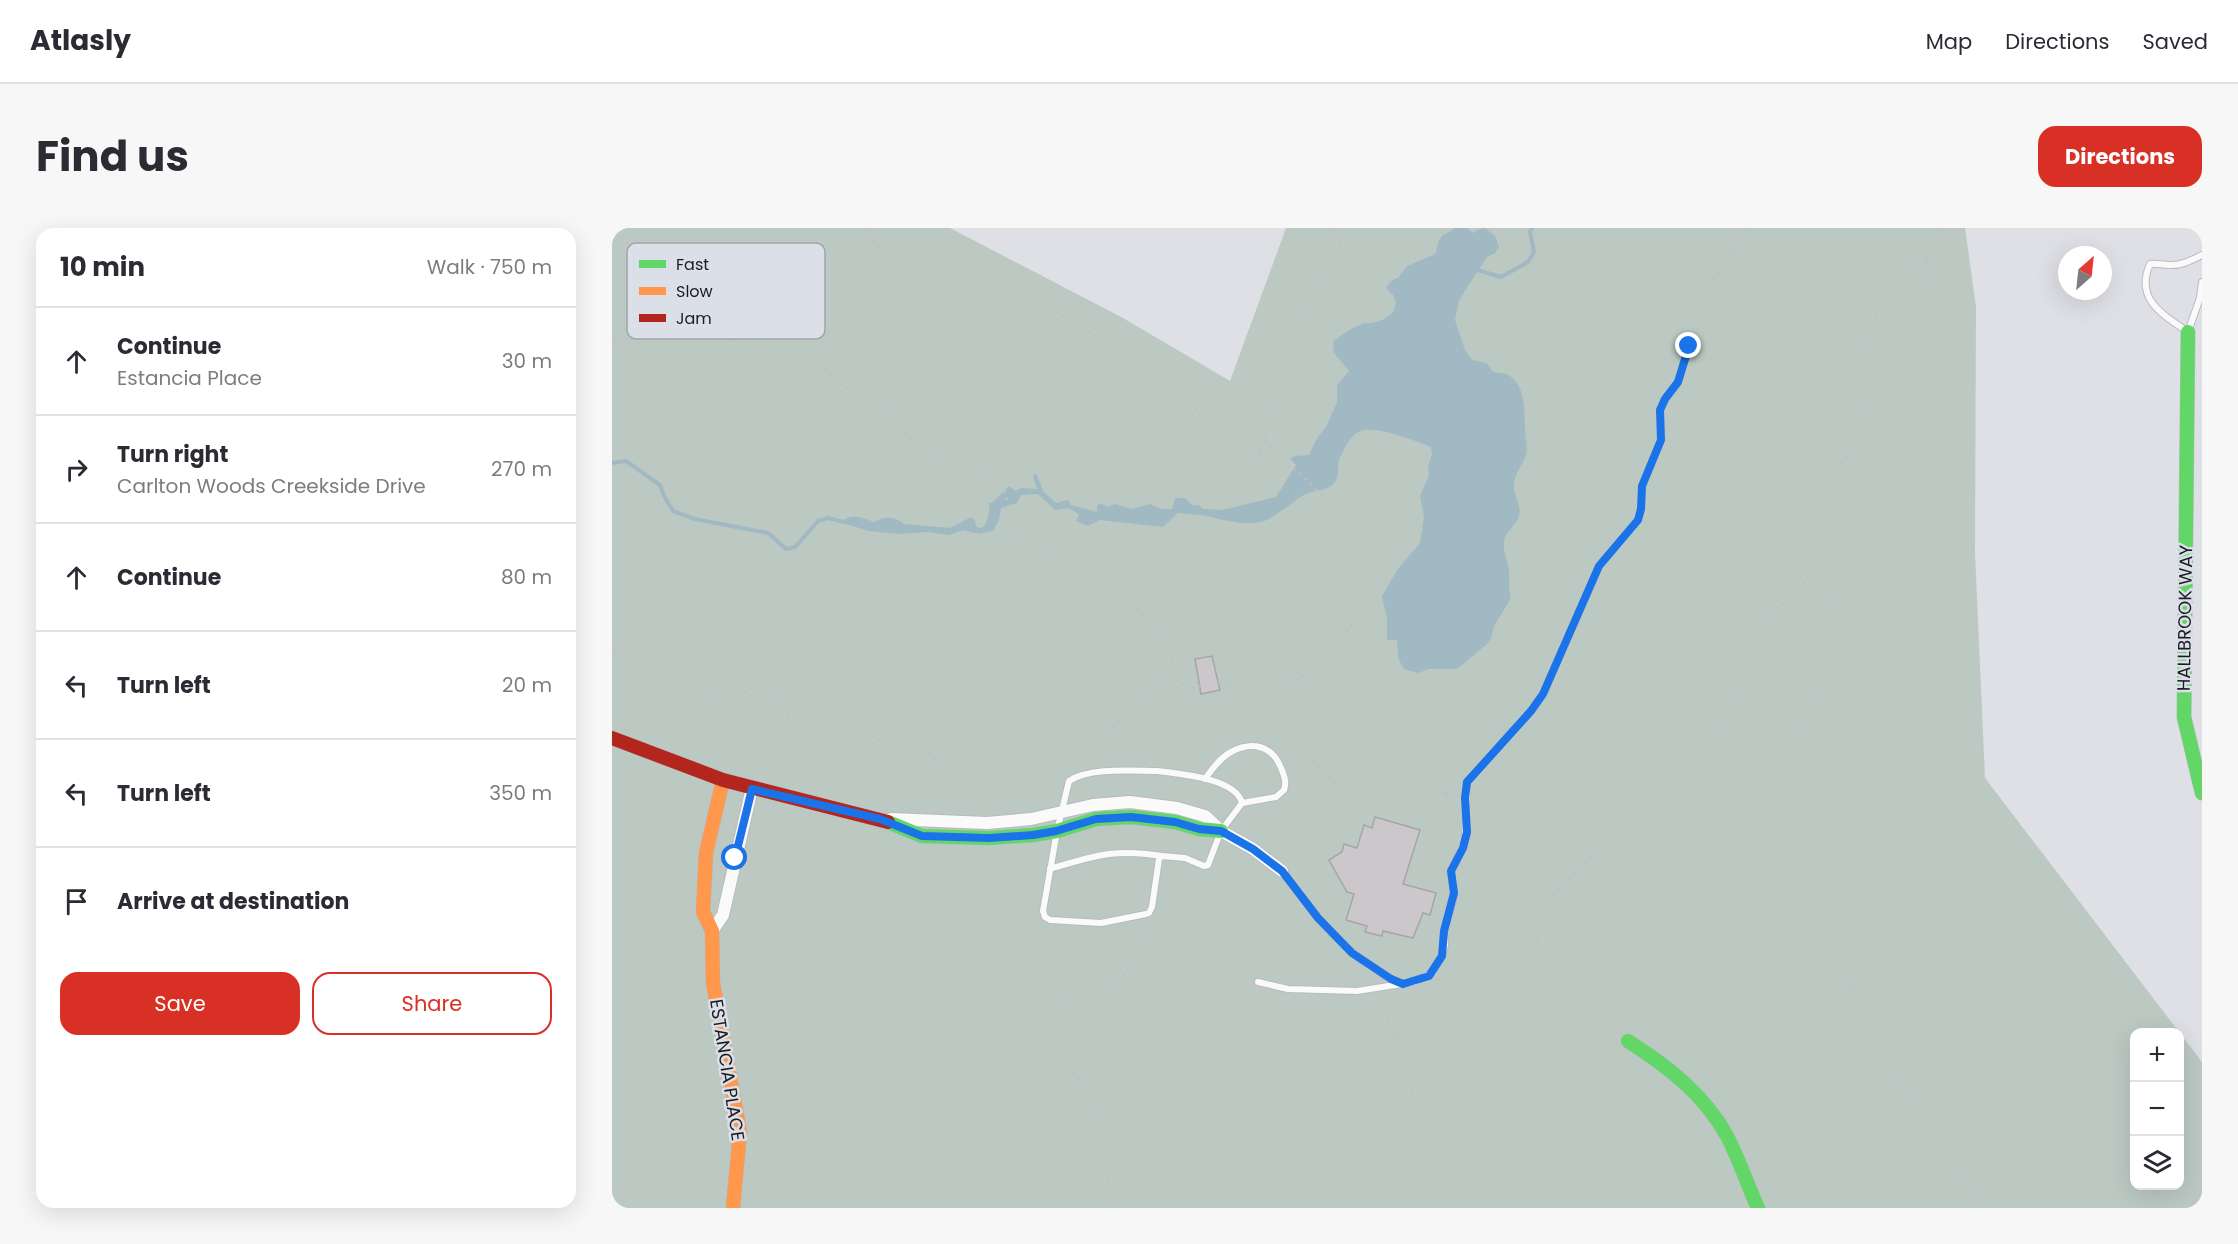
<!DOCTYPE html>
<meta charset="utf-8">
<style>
body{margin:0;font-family:Poppins,sans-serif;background:#f7f7f7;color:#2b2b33}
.controls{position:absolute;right:18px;bottom:18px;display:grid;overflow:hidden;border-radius:12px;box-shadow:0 6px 24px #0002}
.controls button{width:54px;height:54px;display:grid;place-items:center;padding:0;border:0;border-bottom:2px solid #e1e1e2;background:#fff;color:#2b2b33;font:30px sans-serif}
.compass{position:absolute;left:1446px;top:18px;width:54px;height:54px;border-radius:50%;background:#fff;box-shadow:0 6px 24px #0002;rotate:27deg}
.stop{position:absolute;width:18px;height:18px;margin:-14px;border:4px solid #1a73e8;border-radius:50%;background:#fff}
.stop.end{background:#1a73e8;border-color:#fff;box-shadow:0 2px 6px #0008}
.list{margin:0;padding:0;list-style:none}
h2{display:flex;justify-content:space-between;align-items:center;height:78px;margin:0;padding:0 24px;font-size:26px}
h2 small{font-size:20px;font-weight:400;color:#7c7c81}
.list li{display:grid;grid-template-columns:39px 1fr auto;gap:18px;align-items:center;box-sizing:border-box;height:108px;padding:0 24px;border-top:2px solid #e1e1e2}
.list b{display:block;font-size:22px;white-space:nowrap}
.list p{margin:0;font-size:20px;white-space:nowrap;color:#7c7c81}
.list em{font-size:20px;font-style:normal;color:#7c7c81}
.actions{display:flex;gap:12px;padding:18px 24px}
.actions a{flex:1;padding:14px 0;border:2px solid #d93025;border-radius:18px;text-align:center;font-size:21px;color:#d93025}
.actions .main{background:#d93025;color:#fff}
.icon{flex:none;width:33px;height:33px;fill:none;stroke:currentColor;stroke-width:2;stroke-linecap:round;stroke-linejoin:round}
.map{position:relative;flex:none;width:1590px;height:980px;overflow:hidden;border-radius:18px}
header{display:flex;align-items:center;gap:36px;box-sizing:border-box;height:84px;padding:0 30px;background:#fff;border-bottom:2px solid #e1e1e2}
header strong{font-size:28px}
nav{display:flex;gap:33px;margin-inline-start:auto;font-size:21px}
.intro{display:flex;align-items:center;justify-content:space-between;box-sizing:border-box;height:144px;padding:0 36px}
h1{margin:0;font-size:42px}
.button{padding:15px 27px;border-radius:18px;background:#d93025;color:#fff;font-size:21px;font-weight:700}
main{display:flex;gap:36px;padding:0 36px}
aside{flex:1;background:#fff;border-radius:18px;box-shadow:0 6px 24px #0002}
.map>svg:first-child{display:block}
.green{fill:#bcc9c3;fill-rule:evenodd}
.water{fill:#a0b9c2}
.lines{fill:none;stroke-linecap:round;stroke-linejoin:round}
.stream{stroke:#a0b9c2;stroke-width:4}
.building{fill:#ccc7cb;stroke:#a6a5a7;stroke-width:1.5}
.lane-casing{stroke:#b9bbbf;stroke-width:8}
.street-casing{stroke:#b9bbbf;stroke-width:14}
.fast-casing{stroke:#b9bbbf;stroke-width:15}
.slow-casing{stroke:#b9bbbf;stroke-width:15}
.jam-casing{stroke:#b9bbbf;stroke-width:15}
.path{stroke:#bfc0c2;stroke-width:2;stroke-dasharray:3 4.5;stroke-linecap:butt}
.lane{stroke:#fafafb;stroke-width:6}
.street{stroke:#fafafb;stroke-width:12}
.fast{stroke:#63d668;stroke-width:14}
.slow{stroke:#ff974d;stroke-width:14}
.jam{stroke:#b3261e;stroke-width:14}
.route{stroke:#1a73e8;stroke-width:8}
.labels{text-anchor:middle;stroke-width:5;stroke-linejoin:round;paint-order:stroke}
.street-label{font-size:18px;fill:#1b1c20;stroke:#dbdfe8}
.key{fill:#dbdfe8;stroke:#a1a4ac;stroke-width:1.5}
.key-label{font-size:16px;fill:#1b1c20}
</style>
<header>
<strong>Atlasly</strong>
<nav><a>Map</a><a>Directions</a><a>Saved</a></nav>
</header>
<div class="intro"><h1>Find us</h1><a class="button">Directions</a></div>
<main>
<aside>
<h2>10 min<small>Walk · 750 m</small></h2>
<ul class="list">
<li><svg class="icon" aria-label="ahead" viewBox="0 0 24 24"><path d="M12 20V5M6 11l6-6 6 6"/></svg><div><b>Continue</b><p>Estancia Place</p></div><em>30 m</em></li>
<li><svg class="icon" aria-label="right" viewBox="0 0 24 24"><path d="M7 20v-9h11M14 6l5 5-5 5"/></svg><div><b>Turn right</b><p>Carlton Woods Creekside Drive</p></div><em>270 m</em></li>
<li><svg class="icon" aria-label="ahead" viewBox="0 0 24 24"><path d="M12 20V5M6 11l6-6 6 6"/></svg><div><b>Continue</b></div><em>80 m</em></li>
<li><svg class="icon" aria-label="left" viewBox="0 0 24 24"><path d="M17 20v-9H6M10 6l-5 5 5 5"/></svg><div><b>Turn left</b></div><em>20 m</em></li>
<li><svg class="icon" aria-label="left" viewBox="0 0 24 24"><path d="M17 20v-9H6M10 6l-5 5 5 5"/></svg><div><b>Turn left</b></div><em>350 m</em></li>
<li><svg class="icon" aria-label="arrive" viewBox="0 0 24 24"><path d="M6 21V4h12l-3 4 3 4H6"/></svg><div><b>Arrive at destination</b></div></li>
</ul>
<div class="actions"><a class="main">Save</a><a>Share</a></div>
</aside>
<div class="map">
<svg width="1590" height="980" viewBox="0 0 1590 980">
<rect width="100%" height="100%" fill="#dee0e5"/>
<path class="green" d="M0,0H338L511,90L618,153L674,0H1353L1364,79L1363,325L1373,550L1590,834V980H0ZM1522,804H1568V958H1522Z"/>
<path class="water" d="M843,0H855L861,5L867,1L873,0L883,8L887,19L883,25L875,29L847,72L843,92L853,122L860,132L875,135L881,144C885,145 890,145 894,146C914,154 912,183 913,200C913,209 916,219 914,227C911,238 903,243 902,257C901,268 910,277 907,288C904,298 892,304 892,315C891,325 896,333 897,343C898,352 896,360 899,370L882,398L880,408L876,415L845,441H817L806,445L792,441L786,430L785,412H775V390L770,368L785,342L808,315L812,289L808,268L817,247L816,238L820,227L819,219C804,213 765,197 749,203C738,206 732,222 727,232C725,238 727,244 725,250C719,264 705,261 694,266C682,272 661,291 652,293C630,299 610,291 589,287C581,286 573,286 566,285L551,299L488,292L476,298L464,293L467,286L456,280L443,282L426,266L409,267L405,275L389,280L387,292L381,303L367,306L351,302L337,307L315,304L289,306L257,303L228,294C240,285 249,289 262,294C273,288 283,288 292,296L338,300L359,289L363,292L364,299L370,300C376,295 378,282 377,275H380L397,258L404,263L409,260L425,261L421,249L423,245L426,249L431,263L444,275L456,272L459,277L485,284V278L488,275L495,279L503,276L519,281L538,276L549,281H560L563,270H573L581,278L587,277L591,281L610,282L664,269L684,237L678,231L683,228L697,227L704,212L715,197L725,174V157L737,143L722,125L721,114C730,106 738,101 750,96C758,93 750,96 759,95C771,94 787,85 783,71C782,67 777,63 774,60C778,54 780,51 786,50L795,38L821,27L824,24L826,15L830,8Z"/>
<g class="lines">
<g class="stream">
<polyline points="862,41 889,49 916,34 922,24 918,4 920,0"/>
<polyline points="0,235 14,233 48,257 52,268 61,283 83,291 156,305 174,321 183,319 206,293 216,290 232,294"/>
</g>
</g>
<g class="building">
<polygon points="600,428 608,462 589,466 583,431"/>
<polygon points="763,589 808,602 791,656 824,665 818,687 811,685 801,710 771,703 770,708 753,704 755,698 734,692 742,666 735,664 717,632 730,624 732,616 745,620 752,597 760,600"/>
</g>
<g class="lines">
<g class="lane-casing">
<g id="lane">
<path d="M1590,27C1580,32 1569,38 1557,37C1550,37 1545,35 1538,36C1522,72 1552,87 1576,104L1588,70L1590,54"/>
<path d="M546,543C567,546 624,550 630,575L609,603L596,637L592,638L573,630L550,628L547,631L540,679L537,685L534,686L489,695L438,692L433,689L431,683L445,603L457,553C478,539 520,543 546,543Z"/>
<path d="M593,551C600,541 608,530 619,524C640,513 660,517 669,540C672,547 675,554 672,562L664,569L630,575"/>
<path d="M438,641C482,628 503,620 550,628"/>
<path d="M670,643C704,687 737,734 791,756"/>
<polyline points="646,754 676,761 745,763 802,754 821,744 830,727 833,717 832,703 841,673 842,665 839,643 853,613 855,554"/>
</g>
</g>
<g class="street-casing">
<g id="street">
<polyline points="279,591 375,595 419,591 481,577 518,574 565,580 593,588 609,603 641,621 670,643"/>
<polyline points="100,703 111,687 140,560"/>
</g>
</g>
<g class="fast-casing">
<g id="fast">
<polyline points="1576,104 1572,489 1590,565"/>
<polyline points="276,594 310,608 377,610 421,607 445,603 484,591 519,589 563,594 587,601 609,603"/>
<path d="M1016,813C1055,838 1092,866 1115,908C1127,931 1135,956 1146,980"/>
</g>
</g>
<g class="slow-casing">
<polyline id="slow" points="111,552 94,625 91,684 100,703 101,755 128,904 121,980"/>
</g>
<g class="jam-casing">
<polyline id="jam" points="0,510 111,552 276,594"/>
</g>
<g class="path">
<path d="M253,0L272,27L284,34L334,35L374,46L434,75L461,97L510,119L538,145L568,161L577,170L602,210L617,226L623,229L633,228L647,223L666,231L688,245L710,268L734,312L752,376L751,380L735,403L718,437C684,451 651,463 615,453L612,469L591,473L583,470L579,460L554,448"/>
<path d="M1315,29C1320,48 1328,72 1320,91C1315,103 1296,113 1306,128C1313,139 1326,140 1334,153L1331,159L1307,169L1299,179L1285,228L1258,277L1255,289L1256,304L1237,345L1226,363L1212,445L1205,477L1183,513L1177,536L1187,566L1190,585L1188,598L1195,623L1196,684L1204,718L1211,735L1217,743L1242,763L1254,775L1271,802L1278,832L1318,904L1325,920L1331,929L1364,962L1372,980"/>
<polyline points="0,115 10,114 54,95 70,93 153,125 187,129 208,137 228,156 238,162 274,178 294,207 308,219 346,228 365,235 374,241 392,262 406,309 419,319 485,350 549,402 559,413 563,422 559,438 554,448 527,479 510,492 498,499 487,501 446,497 419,517 375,521 355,525 338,533 330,533 311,522 299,519 284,519 242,500 215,492 185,494 177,489 159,462 153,458 145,458 104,477 74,444 41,443 0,423"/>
<polyline points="653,211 665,228"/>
<polyline points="647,223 661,190 665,165 675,142 676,109 679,100 697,84 709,52 726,37 729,28 728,15 721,0"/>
<path d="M685,451C689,461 693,471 695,482C696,492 694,503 696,514C698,534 718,554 737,560C751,564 769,559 783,561C803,563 829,571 846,560"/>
<polyline points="606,454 615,453"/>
<polyline points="579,460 588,458"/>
<polyline points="861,546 919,483 931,467 965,391 978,355 987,338 1026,293 1029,281 1030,258 1049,212 1048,182 1053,171 1066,154 1077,118 1089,94 1100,53 1125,16 1133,0"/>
<polyline points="834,566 845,572"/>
<path d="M825,751L839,758L876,765L892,763L908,758L922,747L925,735V709L928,693L944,663L971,636L1038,582L1060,547L1083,531L1109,502L1132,462L1140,407L1149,393L1186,364L1217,312L1227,240C1232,229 1240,224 1250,220C1254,207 1256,196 1253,183C1250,171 1241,160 1243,147C1245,131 1256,115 1261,99C1265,86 1266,72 1271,59C1280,33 1298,42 1315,29C1324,23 1325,10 1327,0"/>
<polyline points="766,770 770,782 794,824 804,885 812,898 838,914 843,922 844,928 838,951 835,980"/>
<path d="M503,980C500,967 496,953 495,940C495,931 495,921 493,913C491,903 487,892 483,882C474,854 444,833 444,802C443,737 472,778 505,755C519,745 515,728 525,715C538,697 592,695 609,709C623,719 628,736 639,749"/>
</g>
<use href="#lane" class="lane"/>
<use href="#street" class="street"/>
<use href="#fast" class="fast"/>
<use href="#slow" class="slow"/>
<use href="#jam" class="jam"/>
</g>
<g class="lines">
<polyline class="route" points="123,630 140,561 268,591 310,608 377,610 421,607 444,603 484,591 519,589 563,594 587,601 609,603 641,621 670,643 706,690 740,725 779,751 791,756 817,748 830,728 832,703 842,665 839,643 851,620 855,604 853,570 855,554 919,483 931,466 987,338 1026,292 1029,281 1030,258 1049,212 1048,182 1053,171 1066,154 1077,118"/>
</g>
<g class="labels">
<g class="street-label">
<text transform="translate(1573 390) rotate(-89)" y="6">HALLBROOK WAY</text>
<text transform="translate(115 842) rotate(81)" y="6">ESTANCIA PLACE</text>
</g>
</g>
<rect x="15" y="15" width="198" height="96" rx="9" class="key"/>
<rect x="27" y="32" width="27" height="8" fill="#63d668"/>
<rect x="27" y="59" width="27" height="8" fill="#ff974d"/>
<rect x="27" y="86" width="27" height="8" fill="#b3261e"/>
<g class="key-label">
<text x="64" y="42">Fast</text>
<text x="64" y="69">Slow</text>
<text x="64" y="96">Jam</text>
</g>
</svg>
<div class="controls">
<button>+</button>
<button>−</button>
<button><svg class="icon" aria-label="layers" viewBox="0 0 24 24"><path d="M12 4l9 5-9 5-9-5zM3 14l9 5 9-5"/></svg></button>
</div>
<svg class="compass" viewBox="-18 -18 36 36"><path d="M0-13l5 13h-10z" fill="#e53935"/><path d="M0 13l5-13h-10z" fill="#7c7c81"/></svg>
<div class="stop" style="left:123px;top:630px"></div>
<div class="stop end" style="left:1077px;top:118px"></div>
</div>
</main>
